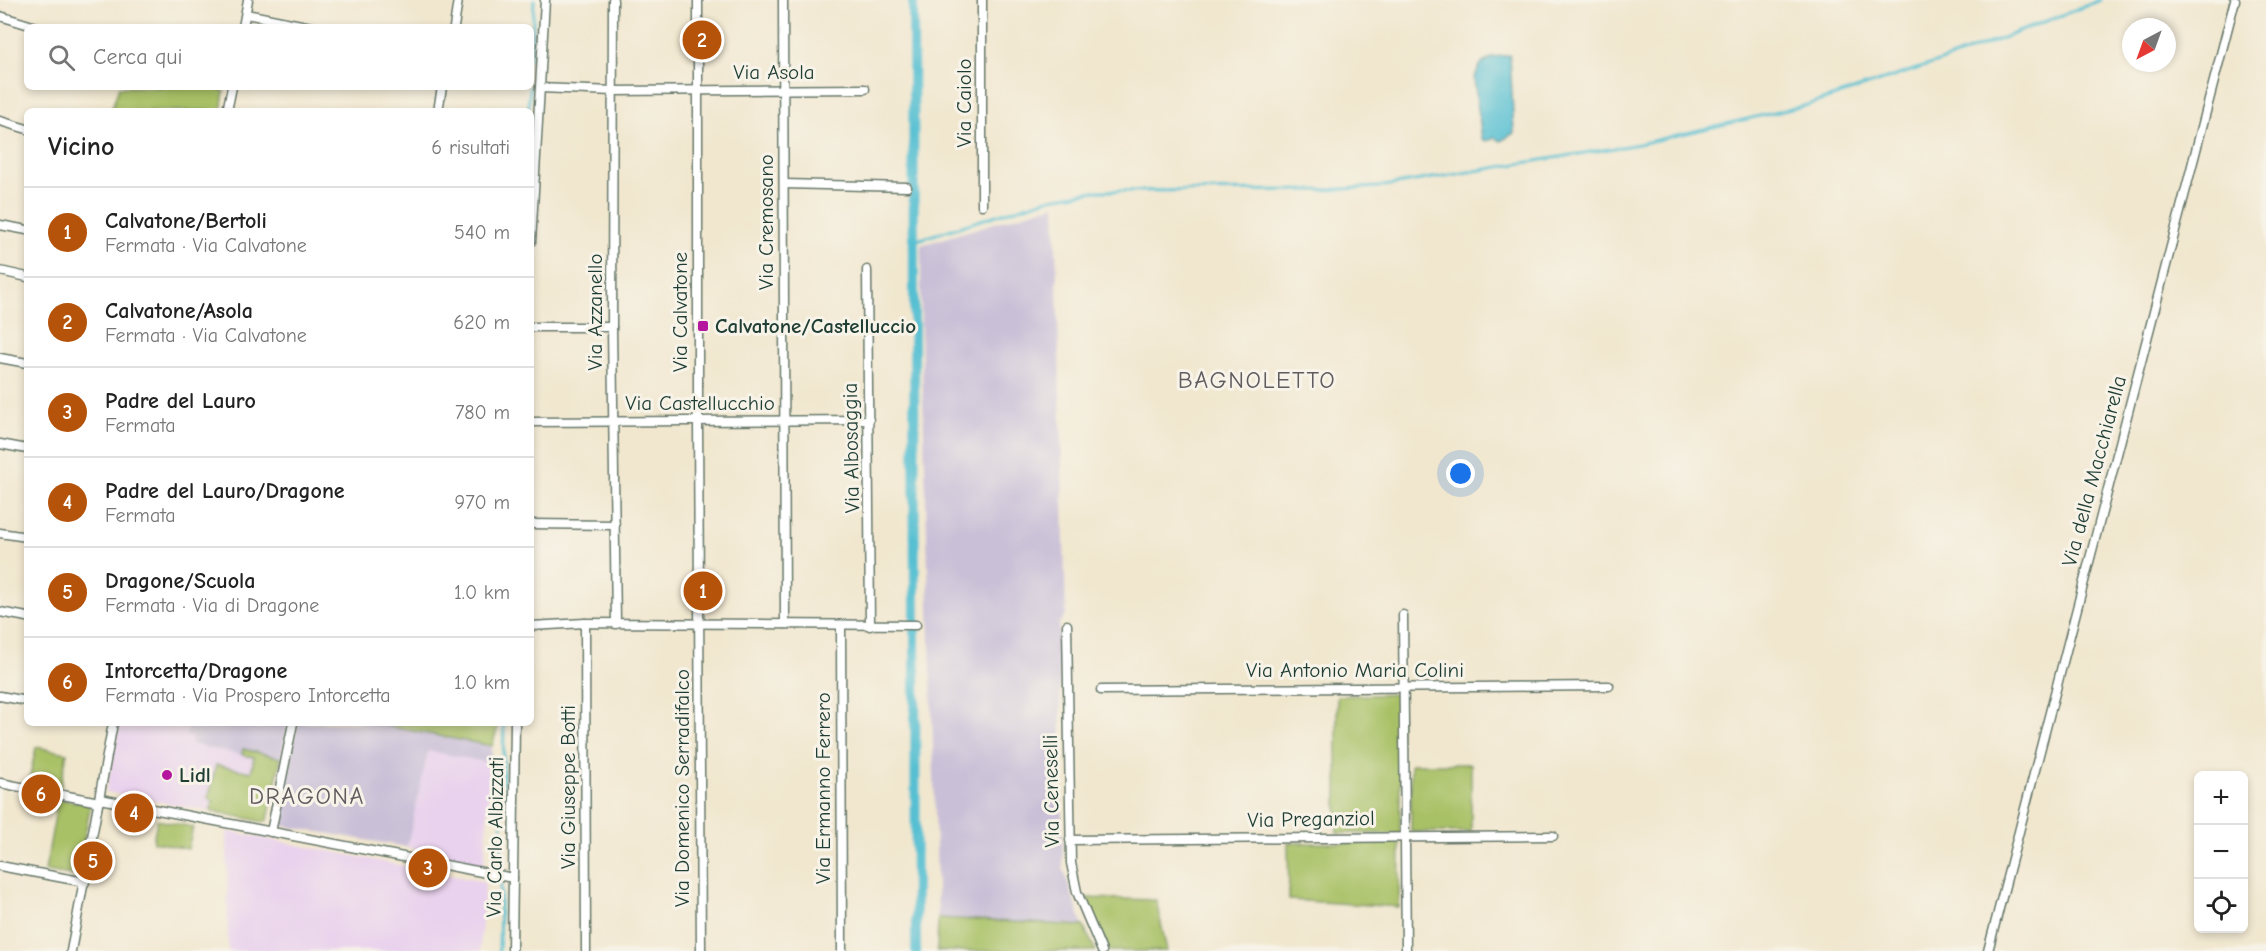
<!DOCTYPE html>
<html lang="it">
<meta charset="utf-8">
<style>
body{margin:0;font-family:"Comic Neue",sans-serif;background:#f6f6f6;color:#222}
.controls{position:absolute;right:18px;bottom:18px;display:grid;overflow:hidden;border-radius:9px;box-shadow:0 3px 9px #0003}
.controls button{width:54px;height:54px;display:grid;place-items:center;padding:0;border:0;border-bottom:2px solid #e0e0e0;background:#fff;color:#222;font:30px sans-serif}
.compass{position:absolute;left:2122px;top:18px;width:54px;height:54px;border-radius:50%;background:#fff;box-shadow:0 3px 9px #0003;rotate:221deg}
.you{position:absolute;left:1461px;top:474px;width:21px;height:21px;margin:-15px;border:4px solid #fff;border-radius:50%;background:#1a73e8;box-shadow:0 0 0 9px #1a73e833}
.badge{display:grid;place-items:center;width:39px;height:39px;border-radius:50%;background:#b45309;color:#fff;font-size:20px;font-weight:700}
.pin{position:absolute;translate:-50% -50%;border:3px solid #fff;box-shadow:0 2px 6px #0006}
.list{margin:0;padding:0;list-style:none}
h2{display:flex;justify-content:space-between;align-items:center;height:78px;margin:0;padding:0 24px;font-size:26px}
h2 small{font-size:20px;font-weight:400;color:#767676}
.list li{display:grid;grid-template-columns:39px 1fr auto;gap:18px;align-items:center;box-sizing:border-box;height:90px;padding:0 24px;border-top:2px solid #e0e0e0}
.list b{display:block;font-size:22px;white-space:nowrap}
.list p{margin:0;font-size:20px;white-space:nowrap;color:#767676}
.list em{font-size:20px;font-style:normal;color:#767676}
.icon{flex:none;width:33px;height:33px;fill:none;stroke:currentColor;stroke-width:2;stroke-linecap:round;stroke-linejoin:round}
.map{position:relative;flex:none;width:2266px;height:951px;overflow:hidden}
.search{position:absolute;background:#fff;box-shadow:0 3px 9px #0003;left:24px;top:24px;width:510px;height:66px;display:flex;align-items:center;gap:15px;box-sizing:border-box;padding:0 21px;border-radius:9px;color:#767676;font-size:22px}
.panel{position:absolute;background:#fff;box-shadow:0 3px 9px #0003;left:24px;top:108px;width:510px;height:618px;border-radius:9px}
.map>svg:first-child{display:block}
.built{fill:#e9d2ed}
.industrial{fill:#c9bfd7}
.green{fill:#a9c166;stroke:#647f4d;stroke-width:1.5}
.water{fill:#57c0d2;stroke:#3b7e83;stroke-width:1.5}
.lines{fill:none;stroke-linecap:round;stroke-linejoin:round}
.stream{stroke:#57c0d2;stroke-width:3}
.canal{stroke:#57c0d2;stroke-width:10}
.street-casing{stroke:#68786a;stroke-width:11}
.street{stroke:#fff;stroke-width:8}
.poi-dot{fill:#b5179e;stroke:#f7f3e8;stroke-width:2}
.labels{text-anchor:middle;stroke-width:6;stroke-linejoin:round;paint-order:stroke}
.street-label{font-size:21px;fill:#1f3d34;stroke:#f7f3e8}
.poi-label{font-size:21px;font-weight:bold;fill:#1f3d34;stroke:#f7f3e8;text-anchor:start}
.quarter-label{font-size:24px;letter-spacing:1.5px;fill:#605b5e;stroke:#f7f3e8}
</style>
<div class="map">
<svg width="2266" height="951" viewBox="0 0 2266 951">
<rect width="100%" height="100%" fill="#f7f3e8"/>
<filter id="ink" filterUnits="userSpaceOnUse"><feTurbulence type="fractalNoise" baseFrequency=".0167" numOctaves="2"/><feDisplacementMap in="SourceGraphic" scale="12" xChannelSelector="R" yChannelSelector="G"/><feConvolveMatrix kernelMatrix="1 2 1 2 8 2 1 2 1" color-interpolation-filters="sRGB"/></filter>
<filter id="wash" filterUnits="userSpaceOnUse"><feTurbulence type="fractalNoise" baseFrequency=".008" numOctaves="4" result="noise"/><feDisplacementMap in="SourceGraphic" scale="24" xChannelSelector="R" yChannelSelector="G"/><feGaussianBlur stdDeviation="1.35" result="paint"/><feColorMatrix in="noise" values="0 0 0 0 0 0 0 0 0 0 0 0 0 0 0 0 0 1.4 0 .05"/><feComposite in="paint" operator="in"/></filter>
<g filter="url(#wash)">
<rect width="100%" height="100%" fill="#f1e7cf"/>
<g class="built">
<polygon points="120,723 188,723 186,736 192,737 191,744 254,757 251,772 209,800 213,800 211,811 106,792"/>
<polygon points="428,750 491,763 484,866 407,847"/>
<polygon points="227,831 485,882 480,951 228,951"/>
</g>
<g class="industrial">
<polygon points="1055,205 1066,615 1059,623 1063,868 1083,926 938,918 921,329 921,245"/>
<polygon points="188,723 288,723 281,758 243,749 242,755 191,744 192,737 186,736"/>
<polygon points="298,723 371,723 492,746 491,763 428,751 407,847 278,825"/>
</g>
<g class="green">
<polygon points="119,87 210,87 224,91 221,111 111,111"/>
<polygon points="1400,694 1400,834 1337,833 1337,696"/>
<polygon points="371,723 499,723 492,746"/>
<polygon points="36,747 67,753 60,788 29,781"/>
<polygon points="243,749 281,758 268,819 264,822 211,811 213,800 208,799 216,765 251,772 254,757 242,755"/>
<rect x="1411" y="764" width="60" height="68"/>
<polygon points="58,799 88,804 90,808 77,876 45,871"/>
<polygon points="157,820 193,827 188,849 153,842"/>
<polygon points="1288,843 1400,843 1399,907 1289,900"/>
<polygon points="1086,898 1156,900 1167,951 1109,951"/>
<polygon points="938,918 1083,926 1096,951 937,951"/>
</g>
<polygon class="water" points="1510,55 1514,133 1501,141 1495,138 1487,141 1482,139 1474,78 1481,64 1493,57"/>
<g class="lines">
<g class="stream">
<polyline points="531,61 534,0"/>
<polyline points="528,111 530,87"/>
<polyline points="914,241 1051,198 1095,191 1322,190 1378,187 1639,144 1808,105 1956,56 2101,0"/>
<polyline points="499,951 504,723"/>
</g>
<polyline class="canal" points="913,0 916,951"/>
</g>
</g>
<g filter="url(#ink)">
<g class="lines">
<g class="street-casing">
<g id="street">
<polyline points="613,0 612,327 616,624"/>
<polyline points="698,0 698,422 701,951"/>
<polyline points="783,0 785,624"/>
<polyline points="246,14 311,27"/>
<polyline points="0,16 36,27"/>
<polyline points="243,27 248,0"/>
<polyline points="454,27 458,0"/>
<polyline points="540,88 613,91 865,89"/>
<polyline points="227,111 232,87"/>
<polyline points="438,111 442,87"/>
<polyline points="0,121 27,129"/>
<polyline points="784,184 907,187"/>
<polyline points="982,205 982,0"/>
<polyline points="0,225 27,230"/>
<polyline points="531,242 545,0"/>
<polyline points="867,270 870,626"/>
<polyline points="0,271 27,277"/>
<polyline points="531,327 612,327"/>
<polyline points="0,358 27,363"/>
<polyline points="531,422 869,420"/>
<polyline points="0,444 27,449"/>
<polyline points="531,524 615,525"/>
<polyline points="0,533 27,537"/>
<polyline points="0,612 27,617"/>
<polyline points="1403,615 1406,951"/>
<polyline points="585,623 586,951"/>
<polyline points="841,625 842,951"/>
<polyline points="1067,625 1071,863 1077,892 1102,951"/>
<polyline points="531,626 585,623 916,625"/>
<polyline points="1101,690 1609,686"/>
<polyline points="0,696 27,701"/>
<polyline points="0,783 99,802"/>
<polyline points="100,799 513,878"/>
<polyline points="271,832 293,723"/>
<polyline points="1070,840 1553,836"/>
<polyline points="0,866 85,882"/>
<polyline points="71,951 113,723"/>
<polyline points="512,951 515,723"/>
<polyline points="1988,951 2235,0"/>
</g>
</g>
<use href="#street" class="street"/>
</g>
</g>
<g class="poi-dot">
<rect x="697" y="320" width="12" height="12" rx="3"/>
<circle cx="167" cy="775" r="6"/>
</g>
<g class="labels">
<g class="street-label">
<text x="774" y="79">Via Asola</text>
<text transform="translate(964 103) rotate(-90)" y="7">Via Caiolo</text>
<text transform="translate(766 222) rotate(-90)" y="7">Via Cremosano</text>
<text transform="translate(595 312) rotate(-90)" y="7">Via Azzanello</text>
<text transform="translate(680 312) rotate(-90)" y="7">Via Calvatone</text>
<text x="700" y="410">Via Castellucchio</text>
<text transform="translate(851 448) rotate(-91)" y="7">Via Albosaggia</text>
<text transform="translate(2094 471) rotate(-75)" y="7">Via della Macchiarella</text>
<text x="1355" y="677">Via Antonio Maria Colini</text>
<text transform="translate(568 787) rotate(-90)" y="7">Via Giuseppe Botti</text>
<text transform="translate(682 788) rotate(-90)" y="7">Via Domenico Serradifalco</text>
<text transform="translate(823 788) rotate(-90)" y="7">Via Ermanno Ferrero</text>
<text transform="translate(1051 791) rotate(-91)" y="7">Via Ceneselli</text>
<text transform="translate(1311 819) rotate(-1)" y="7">Via Preganziol</text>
<text transform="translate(495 837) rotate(-89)" y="7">Via Carlo Albizzati</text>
</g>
<g class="poi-label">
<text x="715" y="333">Calvatone/Castelluccio</text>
<text x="179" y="782">Lidl</text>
</g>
<g class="quarter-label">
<text x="1257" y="388">BAGNOLETTO</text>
<text x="307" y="804">DRAGONA</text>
</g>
</g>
</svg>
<div class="controls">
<button>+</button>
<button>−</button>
<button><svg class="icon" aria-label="locate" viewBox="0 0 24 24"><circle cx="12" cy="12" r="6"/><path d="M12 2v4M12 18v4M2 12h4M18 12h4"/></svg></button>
</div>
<svg class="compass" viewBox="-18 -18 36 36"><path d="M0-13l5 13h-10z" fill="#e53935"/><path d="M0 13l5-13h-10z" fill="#767676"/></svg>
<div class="you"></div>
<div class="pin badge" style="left:703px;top:591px">1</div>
<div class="pin badge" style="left:702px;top:40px">2</div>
<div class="pin badge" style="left:428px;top:868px">3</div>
<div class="pin badge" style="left:134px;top:813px">4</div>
<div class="pin badge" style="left:93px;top:861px">5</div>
<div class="pin badge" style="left:41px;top:794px">6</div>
<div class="search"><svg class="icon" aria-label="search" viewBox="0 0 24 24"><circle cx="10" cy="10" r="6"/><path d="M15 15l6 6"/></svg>Cerca qui</div>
<section class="panel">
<h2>Vicino<small>6 risultati</small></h2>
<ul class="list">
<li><span class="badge">1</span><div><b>Calvatone/Bertoli</b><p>Fermata · Via Calvatone</p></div><em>540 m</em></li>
<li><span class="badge">2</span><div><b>Calvatone/Asola</b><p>Fermata · Via Calvatone</p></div><em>620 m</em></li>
<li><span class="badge">3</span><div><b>Padre del Lauro</b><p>Fermata</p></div><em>780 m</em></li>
<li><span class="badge">4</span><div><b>Padre del Lauro/Dragone</b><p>Fermata</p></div><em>970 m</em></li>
<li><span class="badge">5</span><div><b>Dragone/Scuola</b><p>Fermata · Via di Dragone</p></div><em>1.0 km</em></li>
<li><span class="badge">6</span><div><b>Intorcetta/Dragone</b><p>Fermata · Via Prospero Intorcetta</p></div><em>1.0 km</em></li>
</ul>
</section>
</div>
